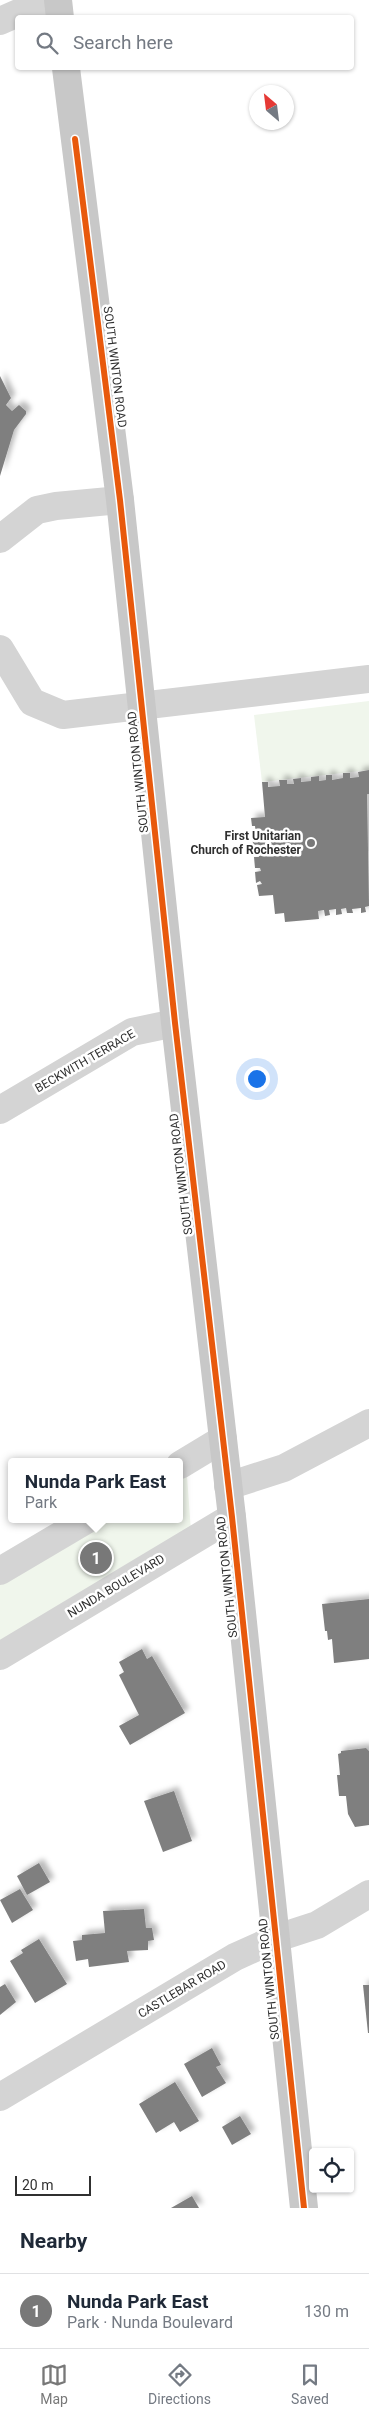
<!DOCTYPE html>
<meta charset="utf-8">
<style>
body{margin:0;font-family:Roboto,sans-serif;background:#f2f2f3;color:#1f2937}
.controls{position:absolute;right:15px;bottom:15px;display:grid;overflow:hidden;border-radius:5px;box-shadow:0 1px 4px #0004}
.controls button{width:45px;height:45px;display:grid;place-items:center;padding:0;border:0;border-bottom:1px solid #e0e1e3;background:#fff;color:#1f2937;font:25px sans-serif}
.compass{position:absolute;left:249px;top:85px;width:45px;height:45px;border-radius:50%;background:#fff;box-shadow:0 1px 4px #0004;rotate:332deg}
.scale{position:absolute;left:15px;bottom:12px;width:76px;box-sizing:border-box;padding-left:5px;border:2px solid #303030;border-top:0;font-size:14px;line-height:18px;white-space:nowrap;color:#303030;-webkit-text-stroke:4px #fff;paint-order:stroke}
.you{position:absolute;left:256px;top:1078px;width:18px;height:18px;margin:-12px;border:4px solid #fff;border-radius:50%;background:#1a73e8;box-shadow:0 0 0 8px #1a73e833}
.badge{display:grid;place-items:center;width:32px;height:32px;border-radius:50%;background:#787878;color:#fff;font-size:16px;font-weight:700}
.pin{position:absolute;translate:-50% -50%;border:2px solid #fff;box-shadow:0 1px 5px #0006}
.popup{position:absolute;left:8px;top:1458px;width:175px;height:65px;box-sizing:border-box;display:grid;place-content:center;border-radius:5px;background:#fff;filter:drop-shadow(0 1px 4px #0005);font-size:16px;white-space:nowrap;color:#747a83}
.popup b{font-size:19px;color:#1f2937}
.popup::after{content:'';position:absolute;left:50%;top:100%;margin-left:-10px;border:10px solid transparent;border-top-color:#fff}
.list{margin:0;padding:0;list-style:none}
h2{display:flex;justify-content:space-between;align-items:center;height:65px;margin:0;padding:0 20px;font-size:21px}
h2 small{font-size:16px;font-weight:400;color:#747a83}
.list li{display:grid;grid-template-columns:32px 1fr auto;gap:15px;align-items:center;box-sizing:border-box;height:75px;padding:0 20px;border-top:1px solid #e0e1e3}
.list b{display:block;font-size:19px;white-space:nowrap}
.list p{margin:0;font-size:16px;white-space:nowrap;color:#747a83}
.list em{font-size:16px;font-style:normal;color:#747a83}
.icon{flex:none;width:28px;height:28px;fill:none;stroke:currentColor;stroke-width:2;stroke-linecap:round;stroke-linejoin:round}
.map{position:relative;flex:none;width:369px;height:2208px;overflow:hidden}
.search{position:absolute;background:#fff;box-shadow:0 1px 4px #0004;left:15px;right:15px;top:15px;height:55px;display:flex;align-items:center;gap:12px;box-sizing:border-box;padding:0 18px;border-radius:5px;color:#747a83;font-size:19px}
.sheet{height:140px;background:#fff}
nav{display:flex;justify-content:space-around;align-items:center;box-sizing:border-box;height:70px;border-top:1px solid #e0e1e3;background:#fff;font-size:14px;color:#747a83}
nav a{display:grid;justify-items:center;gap:2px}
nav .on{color:#787878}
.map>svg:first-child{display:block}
.green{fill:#f0f6ec}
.building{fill:#7f7f7f;filter:url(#shadow)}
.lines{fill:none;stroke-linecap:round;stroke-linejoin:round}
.minor{stroke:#d4d4d4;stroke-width:28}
.major{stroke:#c8c8c8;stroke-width:28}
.cycleway-casing{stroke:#fff;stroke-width:9}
.cycleway{stroke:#e8590c;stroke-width:6}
.poi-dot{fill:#787878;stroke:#fff;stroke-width:2}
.labels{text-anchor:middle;stroke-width:5;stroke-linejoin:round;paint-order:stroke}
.street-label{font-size:12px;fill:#303030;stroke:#fff}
.poi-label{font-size:12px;font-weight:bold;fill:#303030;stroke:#fff;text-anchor:end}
</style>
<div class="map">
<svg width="369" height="2208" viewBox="0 0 369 2208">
<defs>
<filter id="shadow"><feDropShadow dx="4.5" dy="-4.5" stdDeviation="2.5" flood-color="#0004"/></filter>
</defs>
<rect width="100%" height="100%" fill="#fff"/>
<g class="green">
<polygon points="369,701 369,770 262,782 254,715"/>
<polygon points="187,1476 191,1531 0,1644 0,1585 113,1519 180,1519 180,1480"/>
</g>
<g class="building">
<polygon points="0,376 11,398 6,405 12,411 19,405 26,411 26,414 14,430 0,476"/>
<polygon points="369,770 369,794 367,794 369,906 365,907 366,912 361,913 361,908 352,909 353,913 347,913 346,908 341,909 342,914 336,915 336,909 329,910 330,915 325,916 324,910 318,911 319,919 285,922 284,913 275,914 273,895 259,896 257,885 262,884 260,881 256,883 255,872 261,871 260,868 255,868 254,857 259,857 258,851 254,851 252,836 256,836 255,826 252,826 251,818 265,817 262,782 268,782 268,787 280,786 279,780 287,780 287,784 294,784 293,779 301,778 301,782 311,781 311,777 319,776 319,781 326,780 326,775 332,775 332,780 343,778 343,773 350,773 350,778 359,777 358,772"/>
<polygon points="369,1599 369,1659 334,1663 332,1639 328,1640 327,1631 325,1631 322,1604"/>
<polygon points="142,1649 147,1659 152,1656 185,1713 130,1745 119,1726 139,1715 119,1675 124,1672 119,1662"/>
<polygon points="366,1748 369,1751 369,1825 355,1827 348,1814 346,1796 339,1796 337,1775 340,1775 338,1754 341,1753 341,1751"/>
<polygon points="174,1791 192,1841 163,1852 144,1801"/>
<polygon points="39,1863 50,1882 27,1895 17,1876"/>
<polygon points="20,1889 33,1910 12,1923 0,1900"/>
<polygon points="144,1909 146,1928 152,1928 154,1940 148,1941 148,1950 127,1951 129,1962 89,1967 88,1959 76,1961 73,1941 82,1940 82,1935 105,1933 103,1911"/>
<polygon points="39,1939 67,1984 35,2003 10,1961 23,1953 21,1950"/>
<polygon points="5,1984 16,2002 0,2015 0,1987"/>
<polygon points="363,1985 369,1985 369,2033 368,2033"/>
<polygon points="212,2048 221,2065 216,2067 226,2083 202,2097 184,2064"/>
<polygon points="175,2082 199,2121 180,2132 174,2122 156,2133 139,2104"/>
<polygon points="240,2116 251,2134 232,2145 222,2127"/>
<polygon points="192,2196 199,2208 171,2208"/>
</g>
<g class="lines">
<g class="minor">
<polyline points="0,21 48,0"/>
<polyline points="0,539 37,510 56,506 120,500"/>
<polyline points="0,649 32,702 63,715 369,679"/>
<polyline points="0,1110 132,1032 175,1023"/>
<polyline points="180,1465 223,1439"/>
<polyline points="228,1486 284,1468 369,1423"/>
<polyline points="0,1571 88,1519"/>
<polyline points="0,1656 232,1517"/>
<polyline points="0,2097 235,1957 277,1938 317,1925 369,1894"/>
</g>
<g class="major">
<polyline points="58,0 60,18"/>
<polyline points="66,68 120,500 175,1023 232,1517 304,2208"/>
</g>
<g class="cycleway-casing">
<polyline id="cycleway" points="75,139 120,500 175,1023 232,1517 304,2208"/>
</g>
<use href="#cycleway" class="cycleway"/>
</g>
<circle class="poi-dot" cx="311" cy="843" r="5"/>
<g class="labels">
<g class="street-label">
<text transform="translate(115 367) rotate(83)" y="4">SOUTH WINTON ROAD</text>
<text transform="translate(138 772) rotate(-96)" y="4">SOUTH WINTON ROAD</text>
<text transform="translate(85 1061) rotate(-30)" y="4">BECKWITH TERRACE</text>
<text transform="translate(181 1174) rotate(-97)" y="4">SOUTH WINTON ROAD</text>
<text transform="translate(227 1577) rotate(-96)" y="4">SOUTH WINTON ROAD</text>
<text transform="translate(116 1586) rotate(-31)" y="4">NUNDA BOULEVARD</text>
<text transform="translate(269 1979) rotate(-96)" y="4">SOUTH WINTON ROAD</text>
<text transform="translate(182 1989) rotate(-31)" y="4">CASTLEBAR ROAD</text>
</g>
<g class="poi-label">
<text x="301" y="840">First Unitarian<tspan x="301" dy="14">Church of Rochester</tspan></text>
</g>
</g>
</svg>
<div class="controls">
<button><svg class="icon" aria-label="locate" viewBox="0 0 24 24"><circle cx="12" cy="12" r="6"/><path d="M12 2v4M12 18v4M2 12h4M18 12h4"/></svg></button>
</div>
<svg class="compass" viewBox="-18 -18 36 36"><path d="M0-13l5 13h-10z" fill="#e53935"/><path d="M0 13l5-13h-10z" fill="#747a83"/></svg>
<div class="scale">20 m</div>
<div class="you"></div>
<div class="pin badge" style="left:96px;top:1558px">1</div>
<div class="popup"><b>Nunda Park East</b>Park</div>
<div class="search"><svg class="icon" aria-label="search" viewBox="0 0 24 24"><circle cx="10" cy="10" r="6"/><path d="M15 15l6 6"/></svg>Search here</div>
</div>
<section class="sheet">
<h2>Nearby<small></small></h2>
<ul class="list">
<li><span class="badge">1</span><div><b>Nunda Park East</b><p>Park · Nunda Boulevard</p></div><em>130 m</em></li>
</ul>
</section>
<nav>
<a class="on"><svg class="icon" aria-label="map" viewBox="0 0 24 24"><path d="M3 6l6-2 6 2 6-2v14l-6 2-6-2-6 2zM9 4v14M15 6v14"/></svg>Map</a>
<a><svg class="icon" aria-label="directions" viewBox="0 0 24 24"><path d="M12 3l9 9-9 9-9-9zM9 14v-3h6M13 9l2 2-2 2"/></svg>Directions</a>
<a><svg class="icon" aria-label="saved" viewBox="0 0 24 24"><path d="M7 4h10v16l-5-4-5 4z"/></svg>Saved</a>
</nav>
